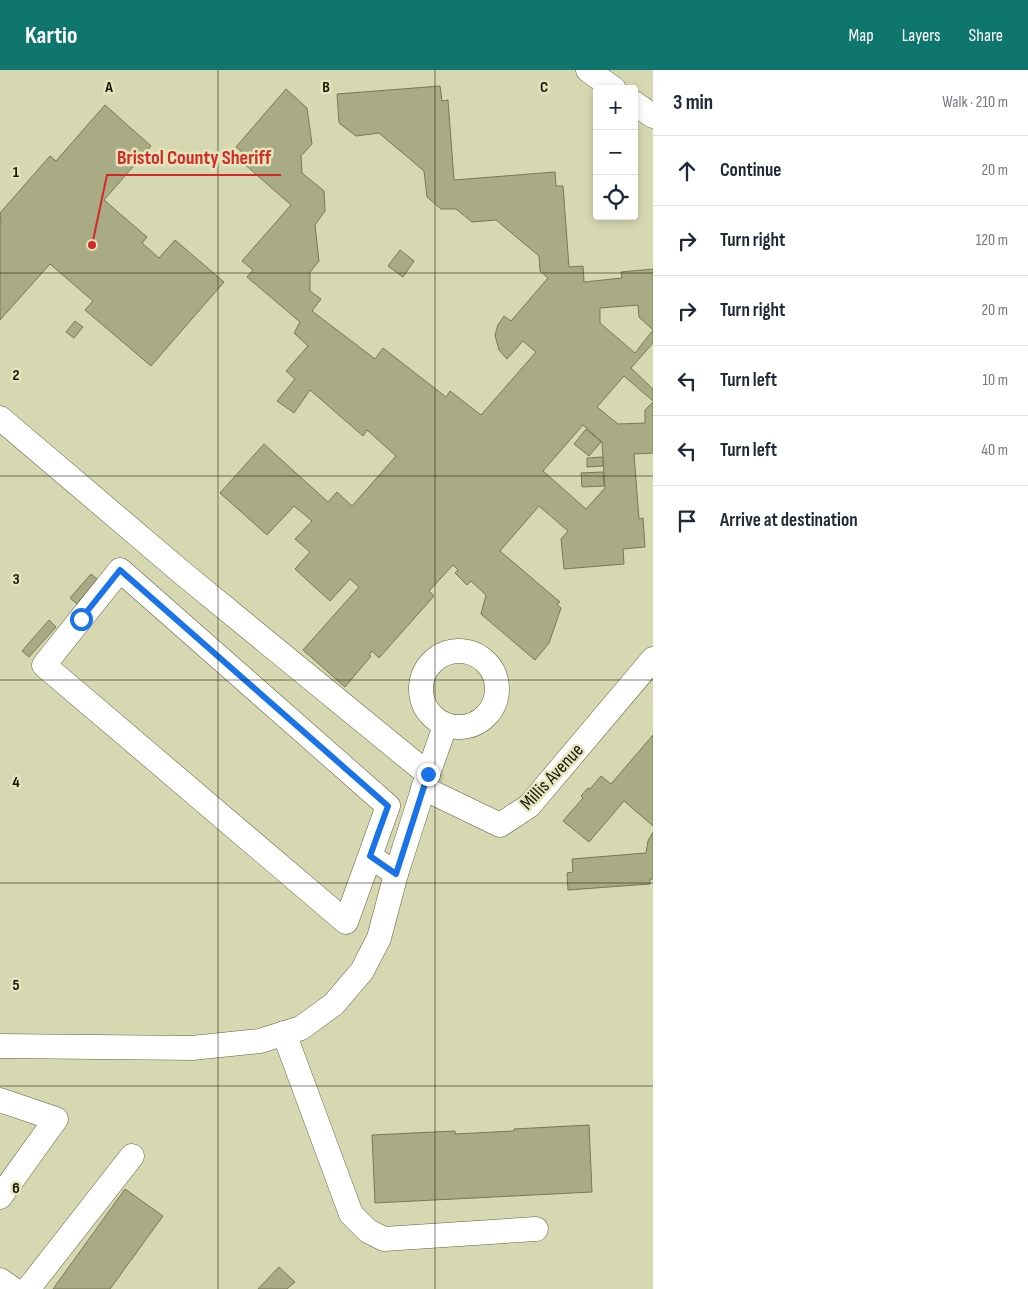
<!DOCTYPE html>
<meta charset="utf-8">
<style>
body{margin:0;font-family:"Sofia Sans Condensed",sans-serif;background:#f6f6f7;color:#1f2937}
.controls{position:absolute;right:15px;top:15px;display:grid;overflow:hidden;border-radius:5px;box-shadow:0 2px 8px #0003}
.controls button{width:45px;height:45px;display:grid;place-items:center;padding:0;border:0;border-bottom:1px solid #e0e1e3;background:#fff;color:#1f2937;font:25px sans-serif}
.stop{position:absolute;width:15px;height:15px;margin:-11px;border:4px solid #1a73e8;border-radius:50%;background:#fff}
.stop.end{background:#1a73e8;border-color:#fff;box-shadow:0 1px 5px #0008}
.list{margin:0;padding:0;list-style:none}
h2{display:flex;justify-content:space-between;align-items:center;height:65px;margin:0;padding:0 20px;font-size:21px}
h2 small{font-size:16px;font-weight:400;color:#747a83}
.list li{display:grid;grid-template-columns:32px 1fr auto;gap:15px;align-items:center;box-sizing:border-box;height:70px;padding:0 20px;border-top:1px solid #e0e1e3}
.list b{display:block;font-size:19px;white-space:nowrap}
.list em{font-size:16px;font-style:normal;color:#747a83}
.icon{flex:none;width:28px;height:28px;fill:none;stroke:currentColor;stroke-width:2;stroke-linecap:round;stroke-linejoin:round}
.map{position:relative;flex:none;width:653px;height:1219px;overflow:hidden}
header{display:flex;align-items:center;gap:30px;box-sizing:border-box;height:70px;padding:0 25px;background:#0f766e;color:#fff}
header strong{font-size:24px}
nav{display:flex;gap:28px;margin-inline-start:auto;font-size:18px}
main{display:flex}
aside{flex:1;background:#fff}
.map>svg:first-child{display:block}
.building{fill:#a9ab84;stroke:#787954;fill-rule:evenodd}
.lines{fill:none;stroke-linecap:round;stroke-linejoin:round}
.minor-casing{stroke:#61623f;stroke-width:25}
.minor{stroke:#fff;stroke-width:24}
.route{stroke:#1a73e8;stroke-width:6}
.grid{fill:none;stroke:#181809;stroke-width:1;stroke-opacity:0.55}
.labels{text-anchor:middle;stroke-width:5;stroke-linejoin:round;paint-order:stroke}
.street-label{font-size:19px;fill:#181809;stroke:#e3e5bc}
.grid-label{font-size:16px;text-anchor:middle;font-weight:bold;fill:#181809;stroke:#e3e5bc;stroke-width:5;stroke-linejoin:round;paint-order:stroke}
.leader{fill:none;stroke:#d62828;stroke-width:2}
.callout-dot{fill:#d62828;stroke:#e3e5bc;stroke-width:2}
.callout-label{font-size:20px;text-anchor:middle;font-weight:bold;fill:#d62828;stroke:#e3e5bc;stroke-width:5;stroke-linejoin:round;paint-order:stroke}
</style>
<header>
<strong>Kartio</strong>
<nav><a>Map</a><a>Layers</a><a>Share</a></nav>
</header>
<main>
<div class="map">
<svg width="653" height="1219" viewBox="0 0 653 1219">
<rect width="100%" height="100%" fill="#d5d8b0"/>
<g class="building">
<path d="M440,16L442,31L448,30L454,110L555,102L556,116H563L569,197L583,196L584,212L622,208L621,202L653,199V273L631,298L653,319V331L624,306L597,337L618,354L645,353V340L653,332V383L634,384L639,449L643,448L645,477L623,479L624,494L564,499L561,469L568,461L539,436L500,481L560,532L557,534L561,538L549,573L535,590L481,544L486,525L471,511L467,515L455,503L458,500L453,495L429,521L434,526L379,588L372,581L369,585L371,586L345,617L303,580L359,517L350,509L330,531L295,499L310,482L295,469L312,451L294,436L267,465L220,423L264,374L328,432L337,422L352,436L396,386L367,360L363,366L310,320L294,343L277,331L295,309L286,301L308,276L294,263L300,252L247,207L253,200L242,191L291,135L242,92L247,86L236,77L286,19L307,38L312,74L301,86L302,103L324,121L325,141L315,155L319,191L310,202V221L321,229L312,241L375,289L383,278L446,327L450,321L481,345L536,282L523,271L507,289L499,280L495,265L498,255L504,246L511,251L548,208L540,201L539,186L496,150L472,152L456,139H441L427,127L424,101L379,63L356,66L339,53L337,24ZM638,235L639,247L653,260L635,283L600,253V238ZM583,355L602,372L605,418L586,439L543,401Z"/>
<polygon points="105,35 151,76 104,130 147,167 142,173 159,188 175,170 224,212 151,296 85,240 93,231 50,194 0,250 0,156 1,155 0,143 50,86 56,91"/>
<polygon points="400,180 414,191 403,207 388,196"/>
<polygon points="75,251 83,257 74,268 66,262"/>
<polygon points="586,359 601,372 589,386 574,374"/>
<polygon points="603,387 603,396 587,397 587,388"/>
<polygon points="603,402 604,416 582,417 581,403"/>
<polygon points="91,504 97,509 77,534 70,528"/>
<polygon points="49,550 56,557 29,587 22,581"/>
<polygon points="653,665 653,756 624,731 589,772 563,751 583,728 581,726 588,718 590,719 601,706 611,714"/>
<polygon points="653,762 653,809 650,809 650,814 568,820 567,803 573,802 572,789 646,783 648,771"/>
<polygon points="589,1055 592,1122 375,1133 372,1065 455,1061 455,1064 514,1061 514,1059"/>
<polygon points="125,1119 163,1146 110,1219 53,1219"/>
<polygon points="279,1197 295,1212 287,1219 258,1219"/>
</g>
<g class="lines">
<g class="minor-casing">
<g id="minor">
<polyline points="588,0 614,19"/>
<polyline points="634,33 653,46"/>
<polyline points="0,348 186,506 428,704"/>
<circle cx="459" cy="619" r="38"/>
<polyline points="423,718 500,755 529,736 653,589"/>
<polyline points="370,786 346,852 44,595 120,500 388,736 370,786 396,804"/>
<polyline points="284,963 351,1144 368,1161 384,1169 536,1159"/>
<polyline points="0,976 192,978 260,971 301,958 334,934 362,901 379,868 396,804 428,704 445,656"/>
<polyline points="0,1030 56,1049 0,1127"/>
<polyline points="0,1210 13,1219"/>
<polyline points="28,1219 132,1086"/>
</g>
</g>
<use href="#minor" class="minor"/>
</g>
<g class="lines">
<polyline class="route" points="81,549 120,500 388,736 370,786 396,804 428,704"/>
</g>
<path class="grid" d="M218,0V1219M435,0V1219M0,203H653M0,406H653M0,610H653M0,813H653M0,1016H653"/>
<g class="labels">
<g class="street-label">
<text transform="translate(551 706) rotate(-47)" y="7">Millis Avenue</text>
</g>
</g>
<g class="grid-label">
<text x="109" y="22">A</text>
<text x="326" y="22">B</text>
<text x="544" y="22">C</text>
<text x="16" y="107">1</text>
<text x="16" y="310">2</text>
<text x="16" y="514">3</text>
<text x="16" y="717">4</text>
<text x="16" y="920">5</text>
<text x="16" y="1123">6</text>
</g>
<path class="leader" d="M92 175L107 105H281"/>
<circle class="callout-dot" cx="92" cy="175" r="5"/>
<g class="callout-label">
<text x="194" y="94">Bristol County Sheriff</text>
</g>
</svg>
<div class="controls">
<button>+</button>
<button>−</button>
<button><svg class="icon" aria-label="locate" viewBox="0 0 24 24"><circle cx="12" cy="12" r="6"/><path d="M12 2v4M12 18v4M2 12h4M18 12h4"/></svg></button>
</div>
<div class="stop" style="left:81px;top:549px"></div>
<div class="stop end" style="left:428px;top:704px"></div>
</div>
<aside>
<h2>3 min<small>Walk · 210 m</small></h2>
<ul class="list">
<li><svg class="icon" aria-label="ahead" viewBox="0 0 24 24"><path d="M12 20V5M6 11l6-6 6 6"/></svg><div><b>Continue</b></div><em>20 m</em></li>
<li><svg class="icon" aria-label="right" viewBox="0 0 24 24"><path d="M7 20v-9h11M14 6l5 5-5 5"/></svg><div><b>Turn right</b></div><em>120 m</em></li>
<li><svg class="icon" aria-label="right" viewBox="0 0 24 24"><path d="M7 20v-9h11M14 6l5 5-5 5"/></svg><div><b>Turn right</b></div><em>20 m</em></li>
<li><svg class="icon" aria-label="left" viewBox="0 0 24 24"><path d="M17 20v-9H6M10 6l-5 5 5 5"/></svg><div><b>Turn left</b></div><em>10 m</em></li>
<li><svg class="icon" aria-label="left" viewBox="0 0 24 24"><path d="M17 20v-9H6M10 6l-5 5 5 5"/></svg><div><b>Turn left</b></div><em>40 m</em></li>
<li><svg class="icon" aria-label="arrive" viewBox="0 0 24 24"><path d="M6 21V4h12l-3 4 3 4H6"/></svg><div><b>Arrive at destination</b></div></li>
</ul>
</aside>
</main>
